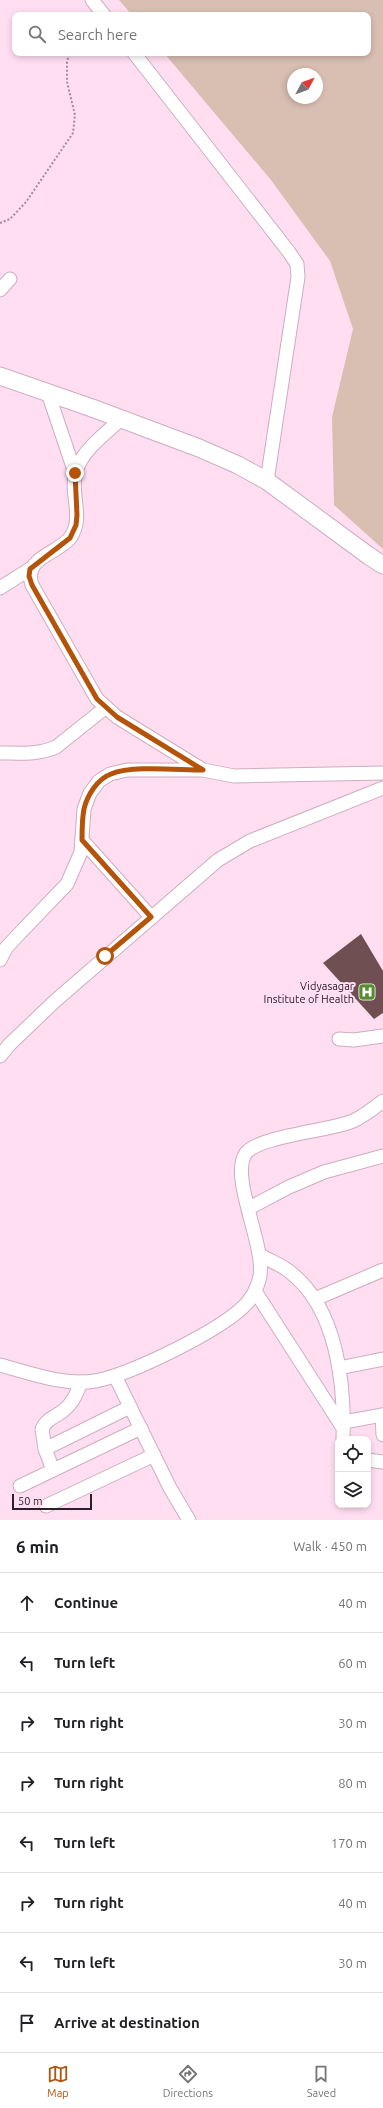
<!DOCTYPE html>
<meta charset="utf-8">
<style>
body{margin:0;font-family:Ubuntu,sans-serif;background:#f2f2f2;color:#202124}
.controls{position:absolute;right:12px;bottom:12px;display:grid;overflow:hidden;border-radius:8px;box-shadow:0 2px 6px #0003}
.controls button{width:36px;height:36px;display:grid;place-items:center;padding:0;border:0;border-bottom:1px solid #e0e0e0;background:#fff;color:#202124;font:20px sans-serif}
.compass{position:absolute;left:287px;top:68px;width:36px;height:36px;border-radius:50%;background:#fff;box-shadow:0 2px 6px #0003;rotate:49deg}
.scale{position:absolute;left:12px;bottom:10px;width:80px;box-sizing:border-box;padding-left:4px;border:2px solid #2c2027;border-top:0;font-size:11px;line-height:14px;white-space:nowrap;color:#2c2027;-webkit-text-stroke:3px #ffdef1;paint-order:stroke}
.stop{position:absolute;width:12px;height:12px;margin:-9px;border:3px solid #b45309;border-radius:50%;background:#fff}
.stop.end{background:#b45309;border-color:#fff;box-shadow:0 1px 4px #0008}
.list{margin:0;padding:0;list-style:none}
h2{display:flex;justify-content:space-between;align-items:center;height:52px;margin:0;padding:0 16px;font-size:17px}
h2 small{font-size:13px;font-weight:400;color:#757577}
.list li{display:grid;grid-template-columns:26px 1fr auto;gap:12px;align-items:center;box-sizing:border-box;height:60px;padding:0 16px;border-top:1px solid #e0e0e0}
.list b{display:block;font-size:15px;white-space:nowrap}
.list em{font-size:13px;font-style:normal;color:#757577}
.icon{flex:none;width:22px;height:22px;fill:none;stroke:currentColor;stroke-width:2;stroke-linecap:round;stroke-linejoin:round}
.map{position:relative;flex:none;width:383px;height:1520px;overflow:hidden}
.search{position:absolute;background:#fff;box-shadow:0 2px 6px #0003;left:12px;right:12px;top:12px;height:44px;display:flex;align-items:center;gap:10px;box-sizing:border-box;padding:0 14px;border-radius:8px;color:#757577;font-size:15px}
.sheet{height:532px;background:#fff}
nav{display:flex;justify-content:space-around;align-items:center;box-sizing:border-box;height:56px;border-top:1px solid #e0e0e0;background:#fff;font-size:11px;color:#757577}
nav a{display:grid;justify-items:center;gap:2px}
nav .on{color:#b45309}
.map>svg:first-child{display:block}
.green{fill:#d9beb2;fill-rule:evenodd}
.building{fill:#704f52}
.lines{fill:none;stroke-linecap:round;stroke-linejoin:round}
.minor-casing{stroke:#cdadc0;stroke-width:15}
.major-casing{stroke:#cdadc0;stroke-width:19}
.path{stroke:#a38b99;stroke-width:2;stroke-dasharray:2 2;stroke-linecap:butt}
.minor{stroke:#fff;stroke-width:13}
.major{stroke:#fff;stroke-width:17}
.route{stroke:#b45309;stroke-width:5}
.labels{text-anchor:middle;stroke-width:4;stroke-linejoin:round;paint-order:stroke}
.poi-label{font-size:11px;fill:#2c2027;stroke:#ffdef1;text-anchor:end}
</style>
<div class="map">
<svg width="383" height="1520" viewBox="0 0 383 1520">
<rect width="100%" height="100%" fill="#ffdef1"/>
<path class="green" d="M119,0H383V549L334,505L332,417L353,329L330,261L271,180L164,53H368V15H132ZM293,74H317V98H293Z"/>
<polygon class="building" points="361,934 383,971 383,1013 374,1019 323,963"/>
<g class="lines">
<g class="minor-casing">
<g id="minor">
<polyline points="92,0 104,15"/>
<polyline points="134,53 289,252 297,264 298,277 267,481"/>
<polyline points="0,290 10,279"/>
<polyline points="48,393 75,473"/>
<path d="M121,419C105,434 82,450 76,472C69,493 85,518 70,538C56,555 23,557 32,585L97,699L117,717L203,770L234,776L383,773"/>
<polyline points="0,588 30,569"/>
<path d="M0,753C19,753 38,755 56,747L105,708"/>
<polyline points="82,840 151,917"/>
<polyline points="0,960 6,948 18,935 67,884 81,852 84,809 90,793 99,781 110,774 127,770 201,770"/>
<polyline points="339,1039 354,1040 383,1036"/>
<polyline points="0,1056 10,1044 55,1001 218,860 250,841 383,788"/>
<polyline points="249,1208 289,1187 324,1172 383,1156"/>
<path d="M260,1255C270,1261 282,1265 290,1272C337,1308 345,1384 343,1439"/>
<polyline points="255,1291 343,1428"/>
<polyline points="315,1299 383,1270"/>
<path d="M0,1365C30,1373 64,1386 95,1381C130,1375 224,1329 247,1303C253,1296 258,1286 260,1276C265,1244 229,1176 246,1153C259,1136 330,1131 353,1121C364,1116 374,1108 383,1101"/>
<polyline points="339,1368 383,1359"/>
<polyline points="115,1376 170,1488 189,1520"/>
<polyline points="382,1415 383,1435"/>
<polyline points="344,1422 383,1415"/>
<polyline points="45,1449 130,1407"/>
<polyline points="368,1460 383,1462"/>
<path d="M53,1470L45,1449L42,1429C46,1419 55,1417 63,1411C73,1403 77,1393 81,1382"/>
<polyline points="20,1486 141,1428"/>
<polyline points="46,1506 154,1455"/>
</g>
</g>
<g class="major-casing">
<polyline id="major" points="0,376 92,408 199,448 238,465 267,481 369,556 383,565"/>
</g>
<polyline class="path" points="0,223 10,219 26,202 73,133 75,115 67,82 67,61 70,53"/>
<use href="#minor" class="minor"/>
<use href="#major" class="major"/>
</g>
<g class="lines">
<path class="route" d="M75,473L77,515L76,525L70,538L30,569L29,576L32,585L97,699L117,717L203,770C178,770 132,765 111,774C97,779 87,796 84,809C82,819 82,830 82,840L151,917L105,956"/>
</g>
<defs>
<g id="hospital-square" transform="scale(0.9)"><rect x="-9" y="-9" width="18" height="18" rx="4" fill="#528f2e" stroke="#ffdef1"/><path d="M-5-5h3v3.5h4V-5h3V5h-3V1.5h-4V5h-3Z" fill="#fff"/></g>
</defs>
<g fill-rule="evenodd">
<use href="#hospital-square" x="367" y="992"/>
</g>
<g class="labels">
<g class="poi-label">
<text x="354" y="990">Vidyasagar<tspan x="354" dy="13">Institute of Health</tspan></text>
</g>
</g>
</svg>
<div class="controls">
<button><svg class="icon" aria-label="locate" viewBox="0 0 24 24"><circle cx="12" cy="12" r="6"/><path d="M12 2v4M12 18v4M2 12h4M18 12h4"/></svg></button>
<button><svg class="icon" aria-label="layers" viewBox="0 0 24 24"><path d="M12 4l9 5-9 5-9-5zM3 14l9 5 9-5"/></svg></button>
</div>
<svg class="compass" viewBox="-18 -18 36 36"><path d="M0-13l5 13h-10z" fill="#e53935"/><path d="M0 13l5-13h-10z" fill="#757577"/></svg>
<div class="scale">50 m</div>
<div class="stop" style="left:105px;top:956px"></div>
<div class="stop end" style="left:75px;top:473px"></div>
<div class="search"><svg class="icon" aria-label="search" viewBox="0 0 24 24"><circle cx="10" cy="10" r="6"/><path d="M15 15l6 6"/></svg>Search here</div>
</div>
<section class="sheet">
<h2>6 min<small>Walk · 450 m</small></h2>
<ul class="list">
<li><svg class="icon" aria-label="ahead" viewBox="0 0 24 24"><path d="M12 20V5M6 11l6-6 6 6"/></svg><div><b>Continue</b></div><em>40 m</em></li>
<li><svg class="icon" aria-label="left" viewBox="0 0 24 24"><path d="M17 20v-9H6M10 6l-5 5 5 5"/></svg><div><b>Turn left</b></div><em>60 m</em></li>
<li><svg class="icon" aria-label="right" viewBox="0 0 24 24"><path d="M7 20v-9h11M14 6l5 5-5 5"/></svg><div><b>Turn right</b></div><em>30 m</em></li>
<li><svg class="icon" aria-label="right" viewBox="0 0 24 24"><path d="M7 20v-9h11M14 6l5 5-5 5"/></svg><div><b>Turn right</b></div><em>80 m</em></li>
<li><svg class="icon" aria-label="left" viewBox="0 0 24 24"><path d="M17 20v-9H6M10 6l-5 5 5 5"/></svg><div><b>Turn left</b></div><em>170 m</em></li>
<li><svg class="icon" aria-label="right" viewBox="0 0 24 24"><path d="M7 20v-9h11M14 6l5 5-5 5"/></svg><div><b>Turn right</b></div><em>40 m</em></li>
<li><svg class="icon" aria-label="left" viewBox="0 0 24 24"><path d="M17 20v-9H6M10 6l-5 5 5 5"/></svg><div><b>Turn left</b></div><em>30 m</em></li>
<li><svg class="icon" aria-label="arrive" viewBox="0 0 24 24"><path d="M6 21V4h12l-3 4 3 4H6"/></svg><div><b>Arrive at destination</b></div></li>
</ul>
</section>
<nav>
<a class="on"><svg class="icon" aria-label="map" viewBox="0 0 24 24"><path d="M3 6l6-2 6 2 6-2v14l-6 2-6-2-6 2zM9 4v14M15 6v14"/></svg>Map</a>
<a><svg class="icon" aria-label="directions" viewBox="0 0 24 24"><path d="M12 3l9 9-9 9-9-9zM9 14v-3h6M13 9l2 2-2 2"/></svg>Directions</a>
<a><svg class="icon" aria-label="saved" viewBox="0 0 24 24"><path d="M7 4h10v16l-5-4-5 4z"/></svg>Saved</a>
</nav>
